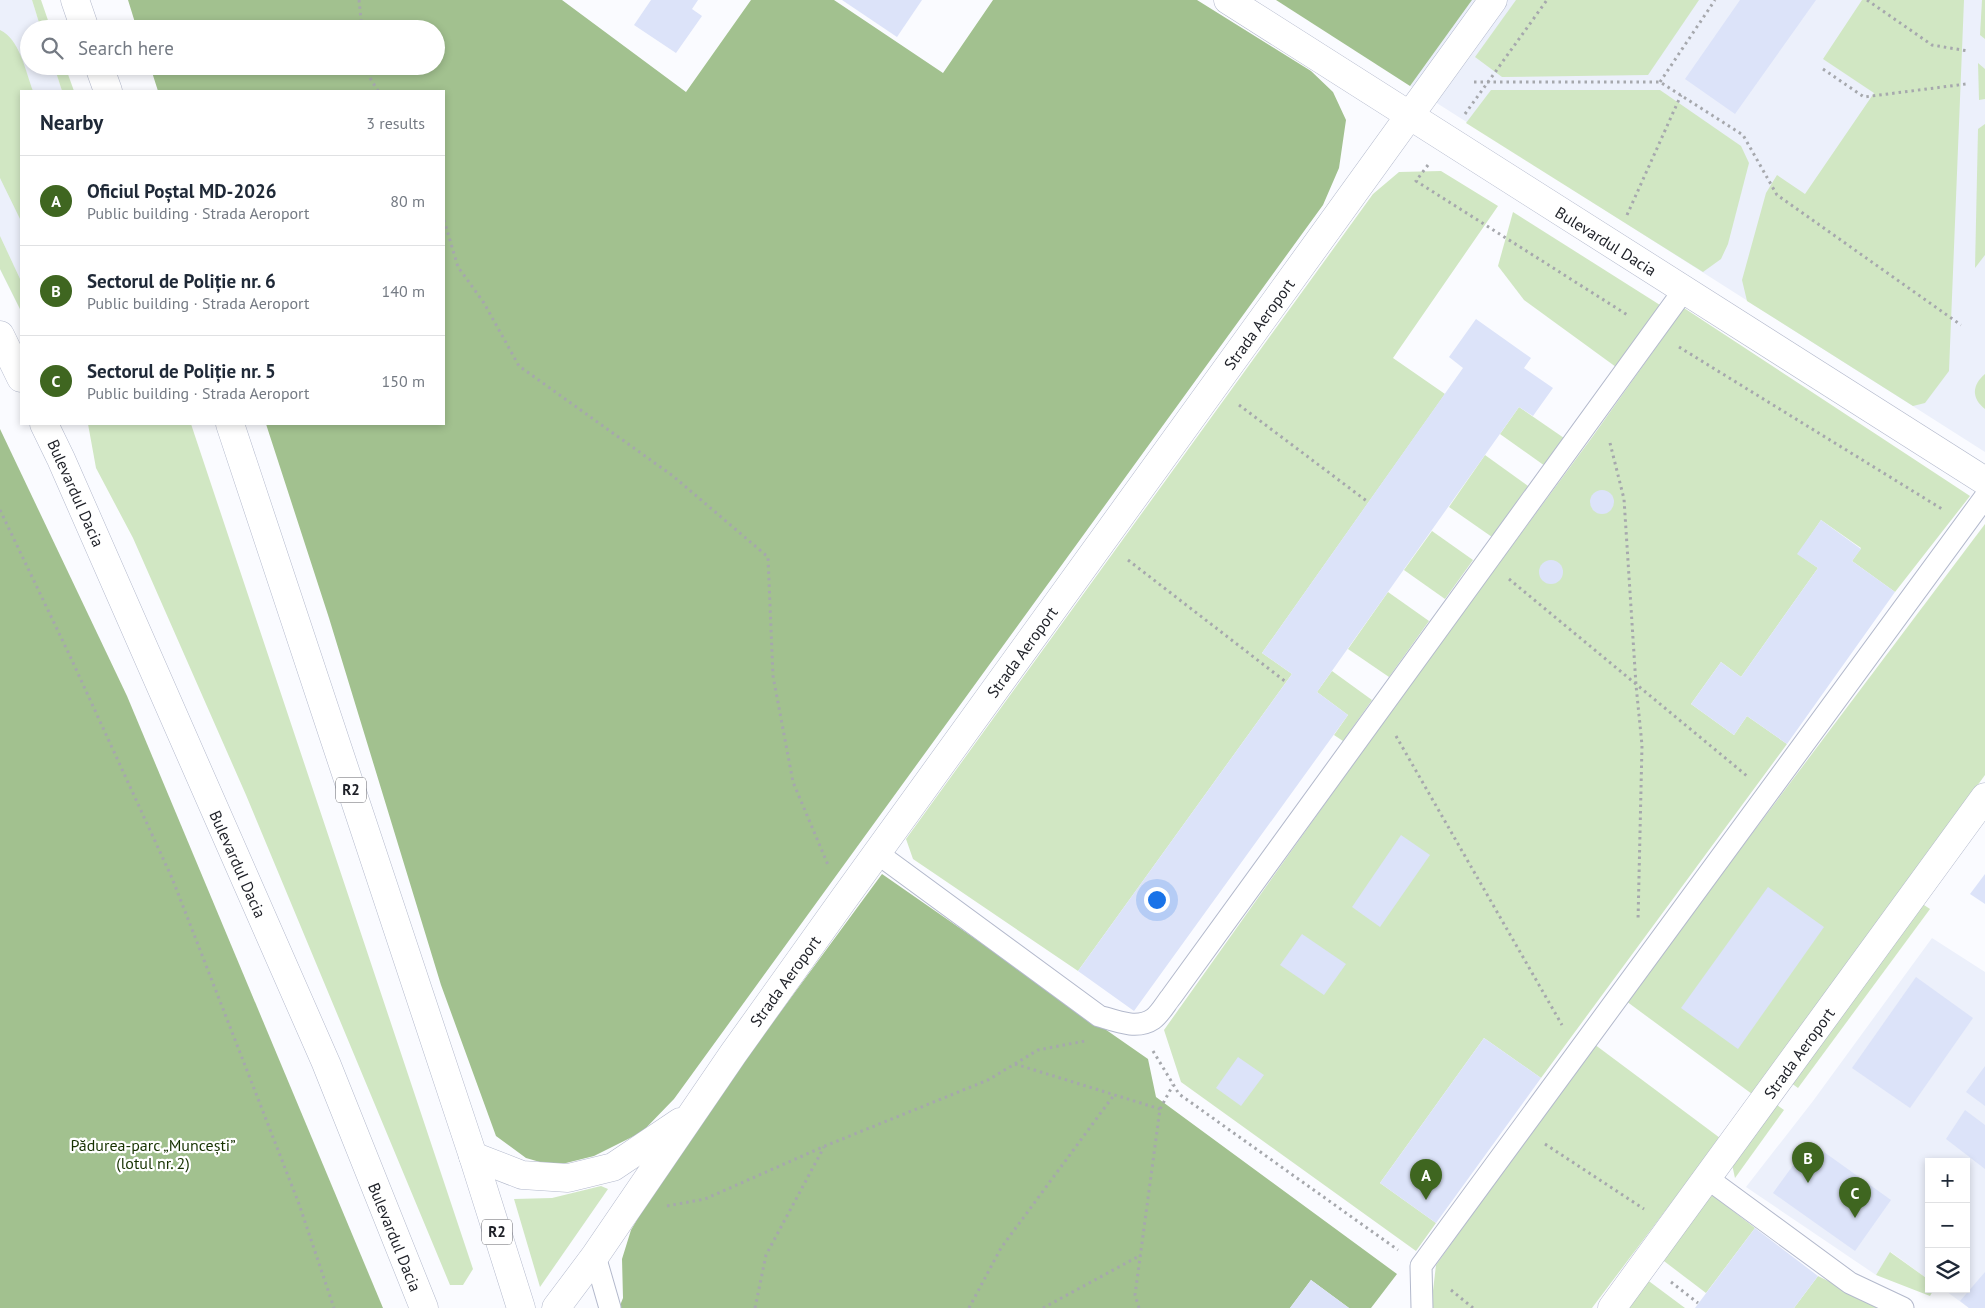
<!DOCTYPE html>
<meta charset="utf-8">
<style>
body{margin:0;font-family:"PT Sans",sans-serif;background:#f6f6f7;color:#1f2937}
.controls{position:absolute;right:15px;bottom:15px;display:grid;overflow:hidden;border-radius:0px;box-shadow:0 2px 8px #0003}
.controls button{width:45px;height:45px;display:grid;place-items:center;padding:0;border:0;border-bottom:1px solid #e0e1e3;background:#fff;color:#1f2937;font:25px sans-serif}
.you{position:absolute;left:1156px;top:899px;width:18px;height:18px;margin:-12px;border:4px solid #fff;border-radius:50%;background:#1a73e8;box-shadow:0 0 0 8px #1a73e833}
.badge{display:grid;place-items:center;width:32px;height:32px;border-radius:50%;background:#3f6620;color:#fff;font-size:16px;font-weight:700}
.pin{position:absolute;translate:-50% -41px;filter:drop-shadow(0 1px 2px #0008)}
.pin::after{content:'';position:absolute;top:26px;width:18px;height:15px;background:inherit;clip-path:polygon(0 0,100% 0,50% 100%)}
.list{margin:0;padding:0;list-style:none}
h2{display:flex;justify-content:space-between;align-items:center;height:65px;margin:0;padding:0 20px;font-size:21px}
h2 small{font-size:16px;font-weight:400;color:#747a83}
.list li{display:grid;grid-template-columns:32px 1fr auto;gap:15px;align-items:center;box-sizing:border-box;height:90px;padding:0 20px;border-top:1px solid #e0e1e3}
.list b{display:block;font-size:19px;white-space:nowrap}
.list p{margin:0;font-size:16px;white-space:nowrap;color:#747a83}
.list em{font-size:16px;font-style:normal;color:#747a83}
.icon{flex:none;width:28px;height:28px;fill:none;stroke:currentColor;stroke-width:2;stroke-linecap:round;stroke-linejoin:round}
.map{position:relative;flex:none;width:1985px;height:1308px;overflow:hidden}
.search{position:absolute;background:#fff;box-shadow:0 2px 8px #0003;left:20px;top:20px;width:425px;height:55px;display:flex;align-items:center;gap:12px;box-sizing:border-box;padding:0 18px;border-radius:28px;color:#747a83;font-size:19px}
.panel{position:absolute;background:#fff;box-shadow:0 2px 8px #0003;left:20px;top:90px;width:425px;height:335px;border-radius:0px}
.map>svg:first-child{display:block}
.built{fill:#ecf0fb}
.green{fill:#d1e7c3}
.forest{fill:#a2c18f}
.building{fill:#dce3f9}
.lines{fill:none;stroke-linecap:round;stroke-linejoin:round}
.service-casing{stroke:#b3b9cc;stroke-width:23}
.minor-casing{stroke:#b3b9cc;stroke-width:29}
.primary-casing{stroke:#b3b9cc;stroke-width:29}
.path{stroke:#a6a8ad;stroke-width:3;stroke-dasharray:2.5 4;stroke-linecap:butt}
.service{stroke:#fff;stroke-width:21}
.minor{stroke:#fff;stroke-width:28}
.primary{stroke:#fff;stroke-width:28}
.labels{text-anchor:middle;stroke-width:4.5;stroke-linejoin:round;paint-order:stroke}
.shield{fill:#fff;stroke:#626368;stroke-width:1}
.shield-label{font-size:15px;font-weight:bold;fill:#1e2027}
.street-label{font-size:16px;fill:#1e2027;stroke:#fff}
.park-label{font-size:16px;fill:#163200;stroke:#fff}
</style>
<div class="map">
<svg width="1985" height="1308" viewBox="0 0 1985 1308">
<rect width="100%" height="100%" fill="#fafbff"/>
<g class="built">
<polygon points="0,0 32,0 41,29 29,29 29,66 54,66 62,91 21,91 21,311 0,269"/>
<polygon points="1472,0 1985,0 1985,452 1410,86"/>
<polygon points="1932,938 1985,972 1985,1308 1969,1308 1943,1289 1966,1289 1966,1162 1929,1162 1929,1280 1891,1252 1876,1275 1746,1187 1813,1101"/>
</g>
<g class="green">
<polygon points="32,0 41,0 51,29 41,29"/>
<polygon points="1516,0 1699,0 1648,75 1502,77 1475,57"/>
<polygon points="1862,0 1964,0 1949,371 1925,403 1913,406 1747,301 1742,280 1766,193 1777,175 1805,194 1874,93 1823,59"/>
<polygon points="1982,0 1985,0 1985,39 1980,35"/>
<path d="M0,30C20,39 26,73 33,91H21V221L0,178Z"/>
<polygon points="1978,63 1985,69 1985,99 1979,100"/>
<polygon points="54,66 65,66 74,91 62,91"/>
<polygon points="1491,90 1660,90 1741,146 1749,163 1728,244 1721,259 1703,272 1466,123"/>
<polygon points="1985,124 1985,255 1975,268 1978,129"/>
<polygon points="1441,171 1498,206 1393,358 1445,394 1262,653 1292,674 1078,971 913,859 906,839 1373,194 1399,172"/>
<polygon points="1513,212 1660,305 1616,367 1524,300 1498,266"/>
<polygon points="0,236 21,281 21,311 0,269"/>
<polygon points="1684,308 1970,496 1895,592 1852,561 1861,548 1821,520 1798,554 1818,568 1741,677 1721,662 1691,704 1734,735 1747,716 1787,744 1541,1078 1484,1038 1380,1183 1436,1223 1416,1251 1181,1082 1164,1030 1413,680 1593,436"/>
<path d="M1985,374V409C1971,398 1972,385 1985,374Z"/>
<polygon points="1519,407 1564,438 1545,466 1500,434"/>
<polygon points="88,424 191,424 473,1269 463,1285 450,1285 246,795 133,538 96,468"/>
<polygon points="1485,455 1528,486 1492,537 1449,507"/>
<polygon points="1985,524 1985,775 1752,1094 1626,1001"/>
<polygon points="1432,531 1473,560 1445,599 1404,570"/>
<polygon points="1388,592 1429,621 1389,677 1348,649"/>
<polygon points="1332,671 1372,700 1343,741 1334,735 1348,715 1317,692"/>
<polygon points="1918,901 1930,909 1798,1088 1787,1080"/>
<polygon points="1594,1044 1720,1138 1592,1308 1431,1308 1436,1265"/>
<polygon points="1773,1102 1784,1110 1735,1178 1731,1160"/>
<polygon points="601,1186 608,1189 540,1287 514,1199 552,1198"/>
<polygon points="1710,1193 1755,1228 1706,1293 1660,1258"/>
<polygon points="1890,1252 1929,1280 1929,1289 1934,1289 1930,1296 1876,1275"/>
<polygon points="1818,1276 1883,1308 1794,1308"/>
<polygon points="1646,1279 1685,1308 1626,1308"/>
</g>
<g class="forest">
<polygon points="128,0 562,0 686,92 751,0 834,0 943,73 993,0 1197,0 1311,71 1333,92 1346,120 1339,168 1323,205 674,1099 642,1132 594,1156 554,1166 526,1158 496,1136 441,985 329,618 266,424 444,424 444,91 158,91 150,66 436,66 436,29 137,29"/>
<polygon points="1276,0 1472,0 1410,86"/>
<polygon points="0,429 127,696 383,1308 0,1308"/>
<polygon points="882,874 1148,1059 1156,1097 1397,1274 1371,1308 1349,1308 1311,1280 1290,1308 619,1308 623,1298 622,1259 631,1230 673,1158"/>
</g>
<g class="building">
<polygon points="651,0 698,0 692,9 702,16 676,53 634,25"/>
<polygon points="842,0 922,0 897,37"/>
<polygon points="1740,0 1816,0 1735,114 1685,79"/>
<polygon points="1476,319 1531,358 1524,368 1553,388 1533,416 1519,407 1317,692 1348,715 1134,1011 1078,971 1292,674 1262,653 1463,368 1449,357"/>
<circle cx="1602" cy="502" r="12"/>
<polygon points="1821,520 1861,549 1852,561 1895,592 1787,744 1747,716 1734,735 1691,704 1721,662 1741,677 1818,568 1797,554"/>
<circle cx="1551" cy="572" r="12"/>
<polygon points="1401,835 1430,855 1380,927 1352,907"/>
<polygon points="1985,874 1985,904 1970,894"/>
<polygon points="1768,887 1824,927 1738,1049 1681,1008"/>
<polygon points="1302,934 1346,964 1324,995 1280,965"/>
<polygon points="1916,977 1973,1018 1910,1108 1852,1068"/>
<polygon points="1484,1038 1541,1078 1436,1223 1380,1183"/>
<polygon points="1238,1057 1264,1075 1241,1106 1216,1088"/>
<polygon points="1985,1066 1985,1106 1966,1092"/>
<polygon points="1965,1110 1985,1125 1985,1169 1946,1139"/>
<polygon points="1810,1142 1891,1200 1855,1251 1773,1193"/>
<polygon points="1755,1228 1818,1276 1794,1308 1695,1308"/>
<polygon points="1985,1272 1985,1308 1969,1308 1960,1301"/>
<polygon points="1311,1280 1349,1308 1290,1308"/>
</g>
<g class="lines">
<g class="service-casing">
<g id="service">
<path d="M877,853L1099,1016C1116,1021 1137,1030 1153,1019C1160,1014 1166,1003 1171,997L1684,290"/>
<polyline points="1707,1178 1850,1283 1903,1308"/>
<polyline points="595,1256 610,1308"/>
<polyline points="1422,1308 1421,1266 1985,497"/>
</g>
</g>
<g class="minor-casing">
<g id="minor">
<polyline points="1228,0 1985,481"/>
<polyline points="473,1156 522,1175 568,1178 613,1167 680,1122"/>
<polyline points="556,1308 595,1256 733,1054 843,900 1493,0"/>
<polyline points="1612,1308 1985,797"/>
</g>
</g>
<g class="primary-casing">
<g id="primary">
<polyline points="75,0 85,29"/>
<polyline points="99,66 108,91"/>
<polyline points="0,335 21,378"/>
<polyline points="44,424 61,459 326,1063 424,1308"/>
<polyline points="230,424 473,1156 521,1308"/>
</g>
</g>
<g class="path">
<polyline points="359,0 362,29"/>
<polyline points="1867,0 1932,45 1968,51"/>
<polyline points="366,66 367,73 378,91"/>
<polyline points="1823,69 1864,97 1966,84"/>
<polyline points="1474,82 1660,82 1743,135 1777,195 1961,325"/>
<polyline points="1660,82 1715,0"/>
<polyline points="1465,114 1547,0"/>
<polyline points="1428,165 1416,181 1629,316"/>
<polyline points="1627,215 1681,95"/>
<polyline points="444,220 458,267 484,303 519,366 673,476 768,557 773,676 793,782 828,865"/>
<polyline points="1679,347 1942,509"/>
<polyline points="1239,405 1368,502"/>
<polyline points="1610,443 1624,499 1636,685 1642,745 1638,921"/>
<polyline points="0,510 69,654 172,878 299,1204 334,1308"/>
<polyline points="1128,560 1286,682"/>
<polyline points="1509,579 1747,776"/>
<polyline points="1396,736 1562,1025"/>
<polyline points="1153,1051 1179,1094 1398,1250"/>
<polyline points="1015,1064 1160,1109"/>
<polyline points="1545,1144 1644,1209"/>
<polyline points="667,1206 705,1199 825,1146 988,1080 1038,1050 1085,1041"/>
<polyline points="1671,1282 1698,1303"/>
<polyline points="1451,1290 1473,1308"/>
<polyline points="755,1308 766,1255 824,1147"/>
<polyline points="969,1308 1001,1248 1114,1095"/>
<polyline points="1043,1308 1141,1255"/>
<polyline points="1139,1308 1135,1295 1160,1109 1173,1085"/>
</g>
<use href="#service" class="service"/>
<use href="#minor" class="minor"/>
<use href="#primary" class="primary"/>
</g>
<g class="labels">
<g class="shield">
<rect x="336" y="777.5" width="30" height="25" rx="4"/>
<rect x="482" y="1219.5" width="30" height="25" rx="4"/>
</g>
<g class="shield-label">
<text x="351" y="795">R2</text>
<text x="497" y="1237">R2</text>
</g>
<g class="street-label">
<text transform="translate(1606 241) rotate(32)" y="6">Bulevardul Dacia</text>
<text transform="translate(1259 324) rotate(-54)" y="6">Strada Aeroport</text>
<text transform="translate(76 493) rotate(66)" y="6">Bulevardul Dacia</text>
<text transform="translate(1022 652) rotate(-54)" y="6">Strada Aeroport</text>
<text transform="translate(238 864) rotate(66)" y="6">Bulevardul Dacia</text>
<text transform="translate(785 981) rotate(-54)" y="6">Strada Aeroport</text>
<text transform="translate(1799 1053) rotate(-54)" y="6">Strada Aeroport</text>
<text transform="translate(395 1237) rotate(68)" y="6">Bulevardul Dacia</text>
</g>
<g class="park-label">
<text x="153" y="1151">Pădurea-parc „Muncești”<tspan x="153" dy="18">(lotul nr. 2)</tspan></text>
</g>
</g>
</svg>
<div class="controls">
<button>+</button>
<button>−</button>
<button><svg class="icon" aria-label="layers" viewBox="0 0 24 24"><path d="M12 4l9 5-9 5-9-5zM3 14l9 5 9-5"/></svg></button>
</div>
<div class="you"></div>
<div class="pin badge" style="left:1426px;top:1200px">A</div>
<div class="pin badge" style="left:1808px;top:1183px">B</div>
<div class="pin badge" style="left:1855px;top:1218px">C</div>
<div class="search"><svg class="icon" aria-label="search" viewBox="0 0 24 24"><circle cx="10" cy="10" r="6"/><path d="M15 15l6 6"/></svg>Search here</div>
<section class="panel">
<h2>Nearby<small>3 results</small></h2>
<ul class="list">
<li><span class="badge">A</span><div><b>Oficiul Poștal MD-2026</b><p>Public building · Strada Aeroport</p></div><em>80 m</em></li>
<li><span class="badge">B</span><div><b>Sectorul de Poliție nr. 6</b><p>Public building · Strada Aeroport</p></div><em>140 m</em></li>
<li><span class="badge">C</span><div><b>Sectorul de Poliție nr. 5</b><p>Public building · Strada Aeroport</p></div><em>150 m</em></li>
</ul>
</section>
</div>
